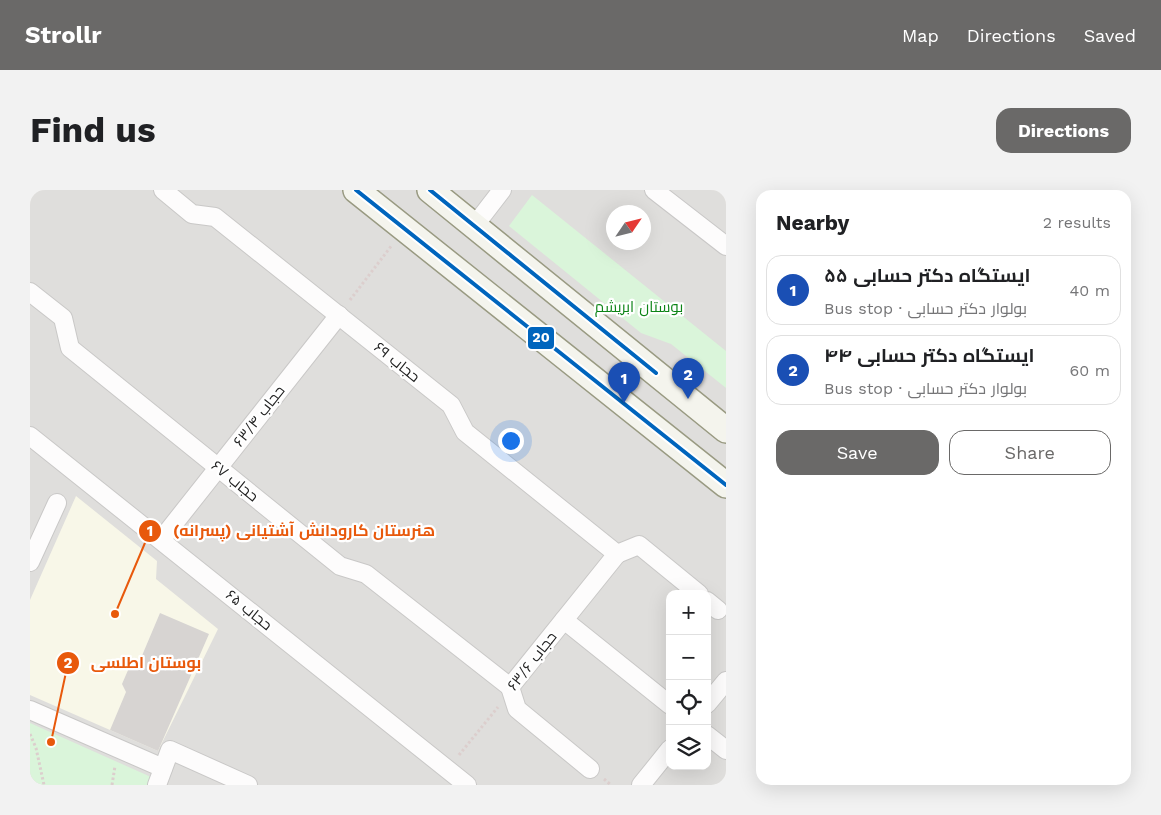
<!DOCTYPE html>
<meta charset="utf-8">
<style>
body{margin:0;font-family:"Work Sans",Cairo,sans-serif;background:#f2f2f2;color:#202124}
.controls{position:absolute;right:15px;bottom:15px;display:grid;overflow:hidden;border-radius:10px;box-shadow:0 5px 20px #0002}
.controls button{width:45px;height:45px;display:grid;place-items:center;padding:0;border:0;border-bottom:1px solid #e0e0e0;background:#fff;color:#202124;font:25px sans-serif}
.compass{position:absolute;left:576px;top:15px;width:45px;height:45px;border-radius:50%;background:#fff;box-shadow:0 5px 20px #0002;rotate:55deg}
.you{position:absolute;left:480px;top:250px;width:18px;height:18px;margin:-12px;border:4px solid #fff;border-radius:50%;background:#1a73e8;box-shadow:0 0 0 8px #1a73e833}
.badge{display:grid;place-items:center;width:32px;height:32px;border-radius:50%;background:#6a6968;color:#fff;font-size:16px;font-weight:700}
.pin{position:absolute;translate:-50% -41px;filter:drop-shadow(0 1px 2px #0008)}
.pin::after{content:'';position:absolute;top:26px;width:18px;height:15px;background:inherit;clip-path:polygon(0 0,100% 0,50% 100%)}
.list{margin:0;padding:0;list-style:none}
h2{display:flex;justify-content:space-between;align-items:center;height:65px;margin:0;padding:0 20px;font-size:21px}
h2 small{font-size:16px;font-weight:400;color:#757577}
.list li{display:grid;grid-template-columns:32px 1fr auto;gap:15px;align-items:center;box-sizing:border-box;height:70px;margin:0 10px 10px;padding:0 10px;border:1px solid #e0e0e0;border-radius:15px}
.list b{display:block;font-size:19px;white-space:nowrap}
.list p{margin:0;font-size:16px;white-space:nowrap;color:#757577}
.list em{font-size:16px;font-style:normal;color:#757577}
.actions{display:flex;gap:10px;padding:15px 20px}
.actions a{flex:1;padding:11px 0;border:1px solid #6a6968;border-radius:15px;text-align:center;font-size:18px;color:#6a6968}
.actions .main{background:#6a6968;color:#fff}
.icon{flex:none;width:28px;height:28px;fill:none;stroke:currentColor;stroke-width:2;stroke-linecap:round;stroke-linejoin:round}
.map{position:relative;flex:none;width:696px;height:595px;overflow:hidden;border-radius:15px}
header{display:flex;align-items:center;gap:30px;box-sizing:border-box;height:70px;padding:0 25px;background:#6a6968;color:#fff}
header strong{font-size:24px}
nav{display:flex;gap:28px;margin-inline-start:auto;font-size:18px}
.intro{display:flex;align-items:center;justify-content:space-between;box-sizing:border-box;height:120px;padding:0 30px}
h1{margin:0;font-size:35px}
.button{padding:12px 22px;border-radius:15px;background:#6a6968;color:#fff;font-size:18px;font-weight:700}
main{display:flex;gap:30px;padding:0 30px}
aside{flex:1;background:#fff;border-radius:15px;box-shadow:0 5px 20px #0002}
.map>svg:first-child{display:block}
.residential{fill:#dfdedc;fill-rule:evenodd}
.education{fill:#f8f7e8}
.park{fill:#daf5da}
.building{fill:#d7d4d2}
.lines{fill:none;stroke-linecap:round;stroke-linejoin:round}
.street-casing{stroke:#c9c8c7;stroke-width:20}
.secondary-casing{stroke:#999a82;stroke-width:28}
.path{stroke:#dccecd;stroke-width:3;stroke-dasharray:2.5 2.5;stroke-linecap:butt}
.street{stroke:#fdfcfc;stroke-width:18}
.secondary{stroke:#f4f4ed;stroke-width:25}
.bus-1-casing{stroke:#fff;stroke-width:8}
.bus-1{stroke:#0065bd;stroke-width:4}
.labels{text-anchor:middle;stroke-width:4.5;stroke-linejoin:round;paint-order:stroke}
.park-label{font-size:15px;fill:#0c8416;stroke:#fff}
.street-label{font-size:15px;fill:#222;stroke:#fff}
.leader{fill:none;stroke:#e8590c;stroke-width:2}
.callout-dot{fill:#e8590c;stroke:#fff;stroke-width:2}
.mark-label{font-size:15px;text-anchor:middle;font-weight:bold;fill:#fff}
.callout-label{font-size:16px;text-anchor:middle;font-weight:bold;fill:#e8590c;stroke:#fff;stroke-width:4.5;stroke-linejoin:round;paint-order:stroke}
.line-badge{stroke:#fff;stroke-width:2}
.badge-label{font-size:14px;text-anchor:middle;font-weight:bold;fill:#fff}
</style>
<header>
<strong>Strollr</strong>
<nav><a>Map</a><a>Directions</a><a>Saved</a></nav>
</header>
<div class="intro"><h1>Find us</h1><a class="button">Directions</a></div>
<main>
<div class="map">
<svg width="696" height="595" viewBox="0 0 696 595">
<rect width="100%" height="100%" fill="#f0eeeb"/>
<path class="residential" d="M0,0H696V595H0ZM584,22H614V52H584ZM640,404H677V576H640Z"/>
<polygon class="education" points="46,306 127,371 126,389 188,439 128,561 0,505 0,410"/>
<g class="park">
<polygon points="502,5 696,161 696,198 641,154 611,143 479,36"/>
<polygon points="0,533 121,587 117,595 0,595"/>
</g>
<polygon class="building" points="130,423 179,444 128,561 80,540 96,502 92,494 102,471 111,468"/>
<g class="lines">
<g class="street-casing">
<g id="street">
<polyline points="133,0 162,24 185,27 421,215 435,242 587,364"/>
<polyline points="624,0 696,56"/>
<polyline points="445,35 472,0"/>
<polyline points="0,102 33,128 40,158 310,376 336,384 480,497"/>
<polyline points="0,246 437,595"/>
<polyline points="131,350 309,125"/>
<polyline points="587,364 609,355 669,404"/>
<polyline points="0,372 27,313"/>
<polyline points="677,411 688,420"/>
<polyline points="534,430 640,515"/>
<polyline points="480,497 587,364"/>
<polyline points="480,497 487,519 560,579"/>
<polyline points="677,514 696,491"/>
<polyline points="0,520 133,578"/>
<polyline points="677,545 696,560"/>
<polyline points="127,595 140,560 218,595"/>
<polyline points="611,595 640,559"/>
</g>
</g>
<g class="secondary-casing">
<g id="secondary">
<polyline points="326,0 696,295"/>
<polyline points="400,0 696,240"/>
</g>
</g>
<g class="path">
<polyline points="320,110 362,55"/>
<polyline points="0,544 6,558 14,595"/>
<polyline points="429,565 468,517"/>
<polyline points="574,589 581,595"/>
<polyline points="82,595 85,576"/>
</g>
<use href="#street" class="street"/>
<use href="#secondary" class="secondary"/>
<g class="bus-1-casing">
<g id="bus-1">
<polyline points="326,0 696,295"/>
<polyline points="400,0 626,183"/>
</g>
</g>
<use href="#bus-1" class="bus-1"/>
</g>
<g class="labels">
<g class="park-label">
<text x="609" y="122">بوستان ابریشم</text>
</g>
<g class="street-label">
<text transform="translate(367 172) rotate(39)" y="5">حجاب ۶۹</text>
<text transform="translate(229 226) rotate(-52)" y="5">حجاب ۶۳/۴</text>
<text transform="translate(205 291) rotate(39)" y="5">حجاب ۶۷</text>
<text transform="translate(219 420) rotate(39)" y="5">حجاب ۶۵</text>
<text transform="translate(502 471) rotate(-52)" y="5">حجاب ۶۳/۶</text>
</g>
</g>
<path class="leader" d="M85 424L120 341M21 552L38 473"/>
<g class="callout-dot">
<circle cx="85" cy="424" r="5"/>
<circle cx="21" cy="552" r="5"/>
<circle cx="120" cy="341" r="12"/>
<circle cx="38" cy="473" r="12"/>
</g>
<g class="mark-label">
<text x="120" y="346">1</text>
<text x="38" y="478">2</text>
</g>
<g class="callout-label">
<text x="274" y="346">هنرستان کارودانش آشتیانی (پسرانه)</text>
<text x="116" y="478">بوستان اطلسی</text>
</g>
<rect class="line-badge" x="497" y="136" width="28" height="24" rx="5" fill="#0065bd"/>
<g class="badge-label">
<text x="511" y="152">20</text>
</g>
</svg>
<div class="controls">
<button>+</button>
<button>−</button>
<button><svg class="icon" aria-label="locate" viewBox="0 0 24 24"><circle cx="12" cy="12" r="6"/><path d="M12 2v4M12 18v4M2 12h4M18 12h4"/></svg></button>
<button><svg class="icon" aria-label="layers" viewBox="0 0 24 24"><path d="M12 4l9 5-9 5-9-5zM3 14l9 5 9-5"/></svg></button>
</div>
<svg class="compass" viewBox="-18 -18 36 36"><path d="M0-13l5 13h-10z" fill="#e53935"/><path d="M0 13l5-13h-10z" fill="#757577"/></svg>
<div class="you"></div>
<div class="pin badge" style="left:594px;top:213px;background:#1a4fb4">1</div>
<div class="pin badge" style="left:658px;top:209px;background:#1a4fb4">2</div>
</div>
<aside>
<h2>Nearby<small>2 results</small></h2>
<ul class="list">
<li><span class="badge" style="background:#1a4fb4">1</span><div><b>ایستگاه دکتر حسابی ۵۵</b><p>Bus stop · بولوار دکتر حسابی</p></div><em>40 m</em></li>
<li><span class="badge" style="background:#1a4fb4">2</span><div><b>ایستگاه دکتر حسابی ۴۴</b><p>Bus stop · بولوار دکتر حسابی</p></div><em>60 m</em></li>
</ul>
<div class="actions"><a class="main">Save</a><a>Share</a></div>
</aside>
</main>
